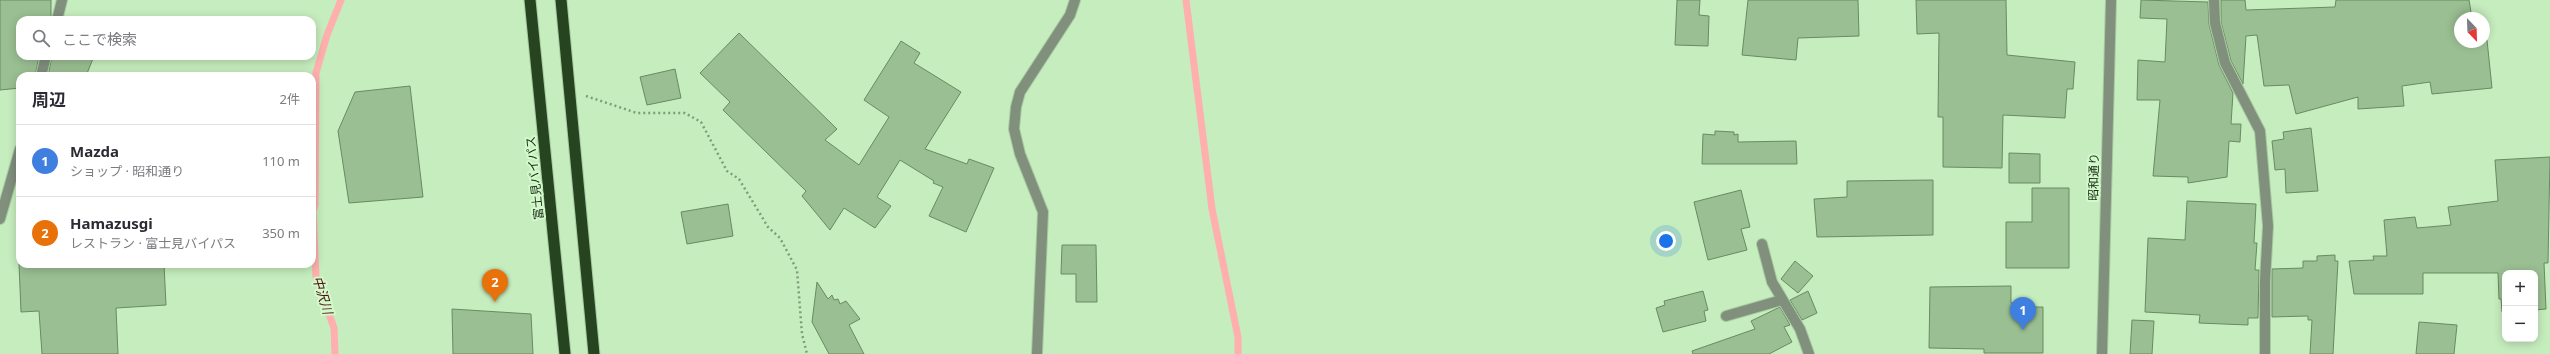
<!DOCTYPE html>
<html lang="ja">
<meta charset="utf-8">
<style>
body{margin:0;font-family:"Noto Sans","Noto Sans JP",sans-serif;background:#f2f2f3;color:#2b2b33}
.controls{position:absolute;right:12px;bottom:12px;display:grid;overflow:hidden;border-radius:8px;box-shadow:0 2px 10px #0003}
.controls button{width:36px;height:36px;display:grid;place-items:center;padding:0;border:0;border-bottom:1px solid #e1e1e2;background:#fff;color:#2b2b33;font:20px sans-serif}
.compass{position:absolute;left:2454px;top:12px;width:36px;height:36px;border-radius:50%;background:#fff;box-shadow:0 2px 10px #0003;rotate:157deg}
.you{position:absolute;left:1666px;top:241px;width:14px;height:14px;margin:-10px;border:3px solid #fff;border-radius:50%;background:#1a73e8;box-shadow:0 0 0 6px #1a73e833}
.badge{display:grid;place-items:center;width:26px;height:26px;border-radius:50%;background:#8c339f;color:#fff;font-size:13px;font-weight:700}
.pin{position:absolute;translate:-50% -33px;filter:drop-shadow(0 1px 2px #0008)}
.pin::after{content:'';position:absolute;top:21px;width:14px;height:12px;background:inherit;clip-path:polygon(0 0,100% 0,50% 100%)}
.list{margin:0;padding:0;list-style:none}
h2{display:flex;justify-content:space-between;align-items:center;height:52px;margin:0;padding:0 16px;font-size:17px}
h2 small{font-size:13px;font-weight:400;color:#7c7c81}
.list li{display:grid;grid-template-columns:26px 1fr auto;gap:12px;align-items:center;box-sizing:border-box;height:72px;padding:0 16px;border-top:1px solid #e1e1e2}
.list b{display:block;font-size:15px;white-space:nowrap}
.list p{margin:0;font-size:13px;white-space:nowrap;color:#7c7c81}
.list em{font-size:13px;font-style:normal;color:#7c7c81}
.icon{flex:none;width:22px;height:22px;fill:none;stroke:currentColor;stroke-width:2;stroke-linecap:round;stroke-linejoin:round}
.map{position:relative;flex:none;width:2550px;height:354px;overflow:hidden}
.search{position:absolute;background:#fff;box-shadow:0 2px 10px #0003;left:16px;top:16px;width:300px;height:44px;display:flex;align-items:center;gap:10px;box-sizing:border-box;padding:0 14px;border-radius:12px;color:#7c7c81;font-size:15px}
.panel{position:absolute;background:#fff;box-shadow:0 2px 10px #0003;left:16px;top:72px;width:300px;height:196px;border-radius:12px}
.map>svg:first-child{display:block}
.lines{fill:none;stroke-linecap:round;stroke-linejoin:round}
.stream{stroke:#feafae;stroke-width:7}
.building{fill:#9abf92;stroke:#688b61}
.minor-casing{stroke:#a7caa0;stroke-width:12}
.tertiary-casing{stroke:#a7caa0;stroke-width:12}
.trunk-casing{stroke:#a7caa0;stroke-width:13}
.path{stroke:#7f9c79;stroke-width:2.5;stroke-dasharray:2 3;stroke-linecap:butt}
.minor{stroke:#80907d;stroke-width:10}
.tertiary{stroke:#80907d;stroke-width:10}
.trunk{stroke:#264420;stroke-width:11}
.labels{text-anchor:middle;stroke-width:4;stroke-linejoin:round;paint-order:stroke}
.street-label{font-size:12px;fill:#1a2917;stroke:#d3facb}
.water-label{font-size:13px;font-style:italic;fill:#500c14;stroke:#d3facb}
</style>
<div class="map">
<svg width="2550" height="354" viewBox="0 0 2550 354">
<rect width="100%" height="100%" fill="#c6edbe"/>
<g class="lines">
<g class="stream">
<polyline points="1186,0 1212,209 1238,337 1238,354"/>
<polyline points="335,354 334,328 316,277 313,211 315,205 316,73 327,35 341,0"/>
</g>
</g>
<g class="building">
<polygon points="0,0 51,0 51,19 20,20 20,56 39,56 35,76 20,76 20,88 0,90"/>
<polygon points="1677,0 1700,0 1699,15 1709,16 1708,46 1675,45"/>
<polygon points="1748,0 1858,0 1859,36 1798,38 1796,60 1742,55"/>
<polygon points="1916,0 2006,0 2007,55 2075,62 2073,89 2067,89 2065,118 2003,115 2002,168 1943,167 1943,117 1938,117 1939,33 1917,34"/>
<polygon points="2141,0 2208,2 2209,24 2219,65 2233,93 2231,124 2241,124 2240,142 2229,141 2227,177 2188,183 2188,177 2153,176 2160,100 2137,100 2138,60 2165,62 2167,19 2140,18"/>
<polygon points="2221,0 2245,0 2246,10 2335,7 2336,0 2469,0 2472,18 2460,18 2460,42 2487,40 2492,88 2432,94 2430,82 2402,86 2404,106 2358,109 2358,97 2296,114 2289,85 2264,86 2257,35 2246,36 2243,84 2231,61 2221,22"/>
<polygon points="739,33 837,129 825,140 859,165 889,117 864,100 901,41 920,53 914,63 961,92 925,149 967,164 969,159 994,168 966,232 929,216 943,187 933,183 934,181 900,160 877,197 891,206 875,228 844,208 830,230 802,196 806,191 723,110 730,102 700,73"/>
<polygon points="52,56 94,56 86,76 48,76"/>
<polygon points="675,69 681,98 647,105 640,77"/>
<polygon points="410,86 423,197 349,203 338,131 355,92"/>
<polygon points="2311,128 2318,191 2286,193 2285,169 2275,170 2272,141 2284,139 2283,132"/>
<polygon points="1715,131 1734,132 1734,135 1738,134 1738,142 1796,141 1797,164 1702,164 1703,134 1715,135"/>
<polygon points="2009,153 2040,154 2040,183 2009,183"/>
<polygon points="2550,157 2548,263 2544,263 2546,309 2535,310 2535,273 2505,273 2505,312 2502,312 2501,299 2499,299 2498,273 2423,273 2423,294 2354,294 2349,261 2374,260 2373,256 2387,256 2384,220 2415,217 2417,228 2451,225 2448,207 2498,201 2495,160"/>
<polygon points="1933,180 1933,235 1817,237 1814,199 1847,197 1847,181"/>
<polygon points="2032,188 2069,188 2069,268 2006,268 2006,222 2032,222"/>
<polygon points="1741,190 1750,227 1741,229 1747,250 1708,260 1694,202"/>
<polygon points="2187,201 2256,204 2254,243 2257,243 2255,270 2259,270 2258,318 2248,318 2248,325 2199,323 2200,315 2145,312 2148,238 2185,240"/>
<polygon points="728,204 733,236 687,244 681,212"/>
<polygon points="1062,245 1096,245 1097,302 1076,302 1076,274 1061,274"/>
<polygon points="2335,255 2335,261 2338,261 2333,354 2310,354 2312,320 2308,320 2308,316 2272,317 2272,269 2303,268 2303,261 2317,261 2317,256"/>
<polygon points="1795,261 1813,276 1798,293 1781,279"/>
<polygon points="19,264 164,264 166,305 116,308 118,354 42,354 39,311 21,312"/>
<polygon points="817,282 828,299 832,295 834,300 838,299 840,304 846,301 860,319 849,325 864,354 829,354 812,322"/>
<polygon points="2011,286 2011,303 2023,303 2023,307 2043,307 2043,353 1984,353 1984,349 1929,348 1930,287"/>
<polygon points="1703,291 1708,310 1704,311 1706,321 1663,332 1656,308 1665,305 1664,301"/>
<polygon points="1808,291 1817,313 1802,320 1790,300"/>
<polygon points="1780,307 1790,325 1784,327 1792,342 1769,354 1693,354 1692,351 1755,329 1751,321"/>
<polygon points="452,309 531,314 533,354 453,354"/>
<polygon points="2132,320 2154,321 2152,354 2130,354"/>
<polygon points="2419,322 2457,325 2454,354 2416,354"/>
</g>
<g class="lines">
<g class="minor-casing">
<g id="minor">
<polyline points="2214,0 2215,23 2225,63 2260,131 2268,226 2265,281 2265,354"/>
<polyline points="57,20 62,0"/>
<polyline points="41,76 46,56"/>
<polyline points="0,219 20,149"/>
<polyline points="1762,244 1772,282 1800,329 1809,354"/>
<polyline points="1726,316 1782,300"/>
<polyline points="1037,354 1043,212 1020,154 1014,129 1016,107 1020,92 1070,15 1075,0"/>
</g>
</g>
<g class="tertiary-casing">
<polyline id="tertiary" points="2102,354 2111,0"/>
</g>
<g class="trunk-casing">
<g id="trunk">
<polyline points="530,0 565,354"/>
<polyline points="561,0 594,354"/>
</g>
</g>
<polyline class="path" points="586,96 637,113 685,113 701,122 727,171 739,179 768,227 780,238 797,270 802,334 807,354"/>
<use href="#minor" class="minor"/>
<use href="#tertiary" class="tertiary"/>
<use href="#trunk" class="trunk"/>
</g>
<g class="labels">
<g class="street-label">
<text transform="translate(2094 177) rotate(-89)" y="4">昭和通り</text>
<text transform="translate(535 178) rotate(-96)" y="4">富士見バイパス</text>
</g>
<g class="water-label">
<text transform="translate(323 295) rotate(73)" y="5">中沢川</text>
</g>
</g>
</svg>
<div class="controls">
<button>+</button>
<button>−</button>
</div>
<svg class="compass" viewBox="-18 -18 36 36"><path d="M0-13l5 13h-10z" fill="#e53935"/><path d="M0 13l5-13h-10z" fill="#7c7c81"/></svg>
<div class="you"></div>
<div class="pin badge" style="left:2023px;top:330px;background:#3f7fe0">1</div>
<div class="pin badge" style="left:495px;top:302px;background:#e8710a">2</div>
<div class="search"><svg class="icon" aria-label="search" viewBox="0 0 24 24"><circle cx="10" cy="10" r="6"/><path d="M15 15l6 6"/></svg>ここで検索</div>
<section class="panel">
<h2>周辺<small>2件</small></h2>
<ul class="list">
<li><span class="badge" style="background:#3f7fe0">1</span><div><b>Mazda</b><p>ショップ · 昭和通り</p></div><em>110 m</em></li>
<li><span class="badge" style="background:#e8710a">2</span><div><b>Hamazusgi</b><p>レストラン · 富士見バイパス</p></div><em>350 m</em></li>
</ul>
</section>
</div>
